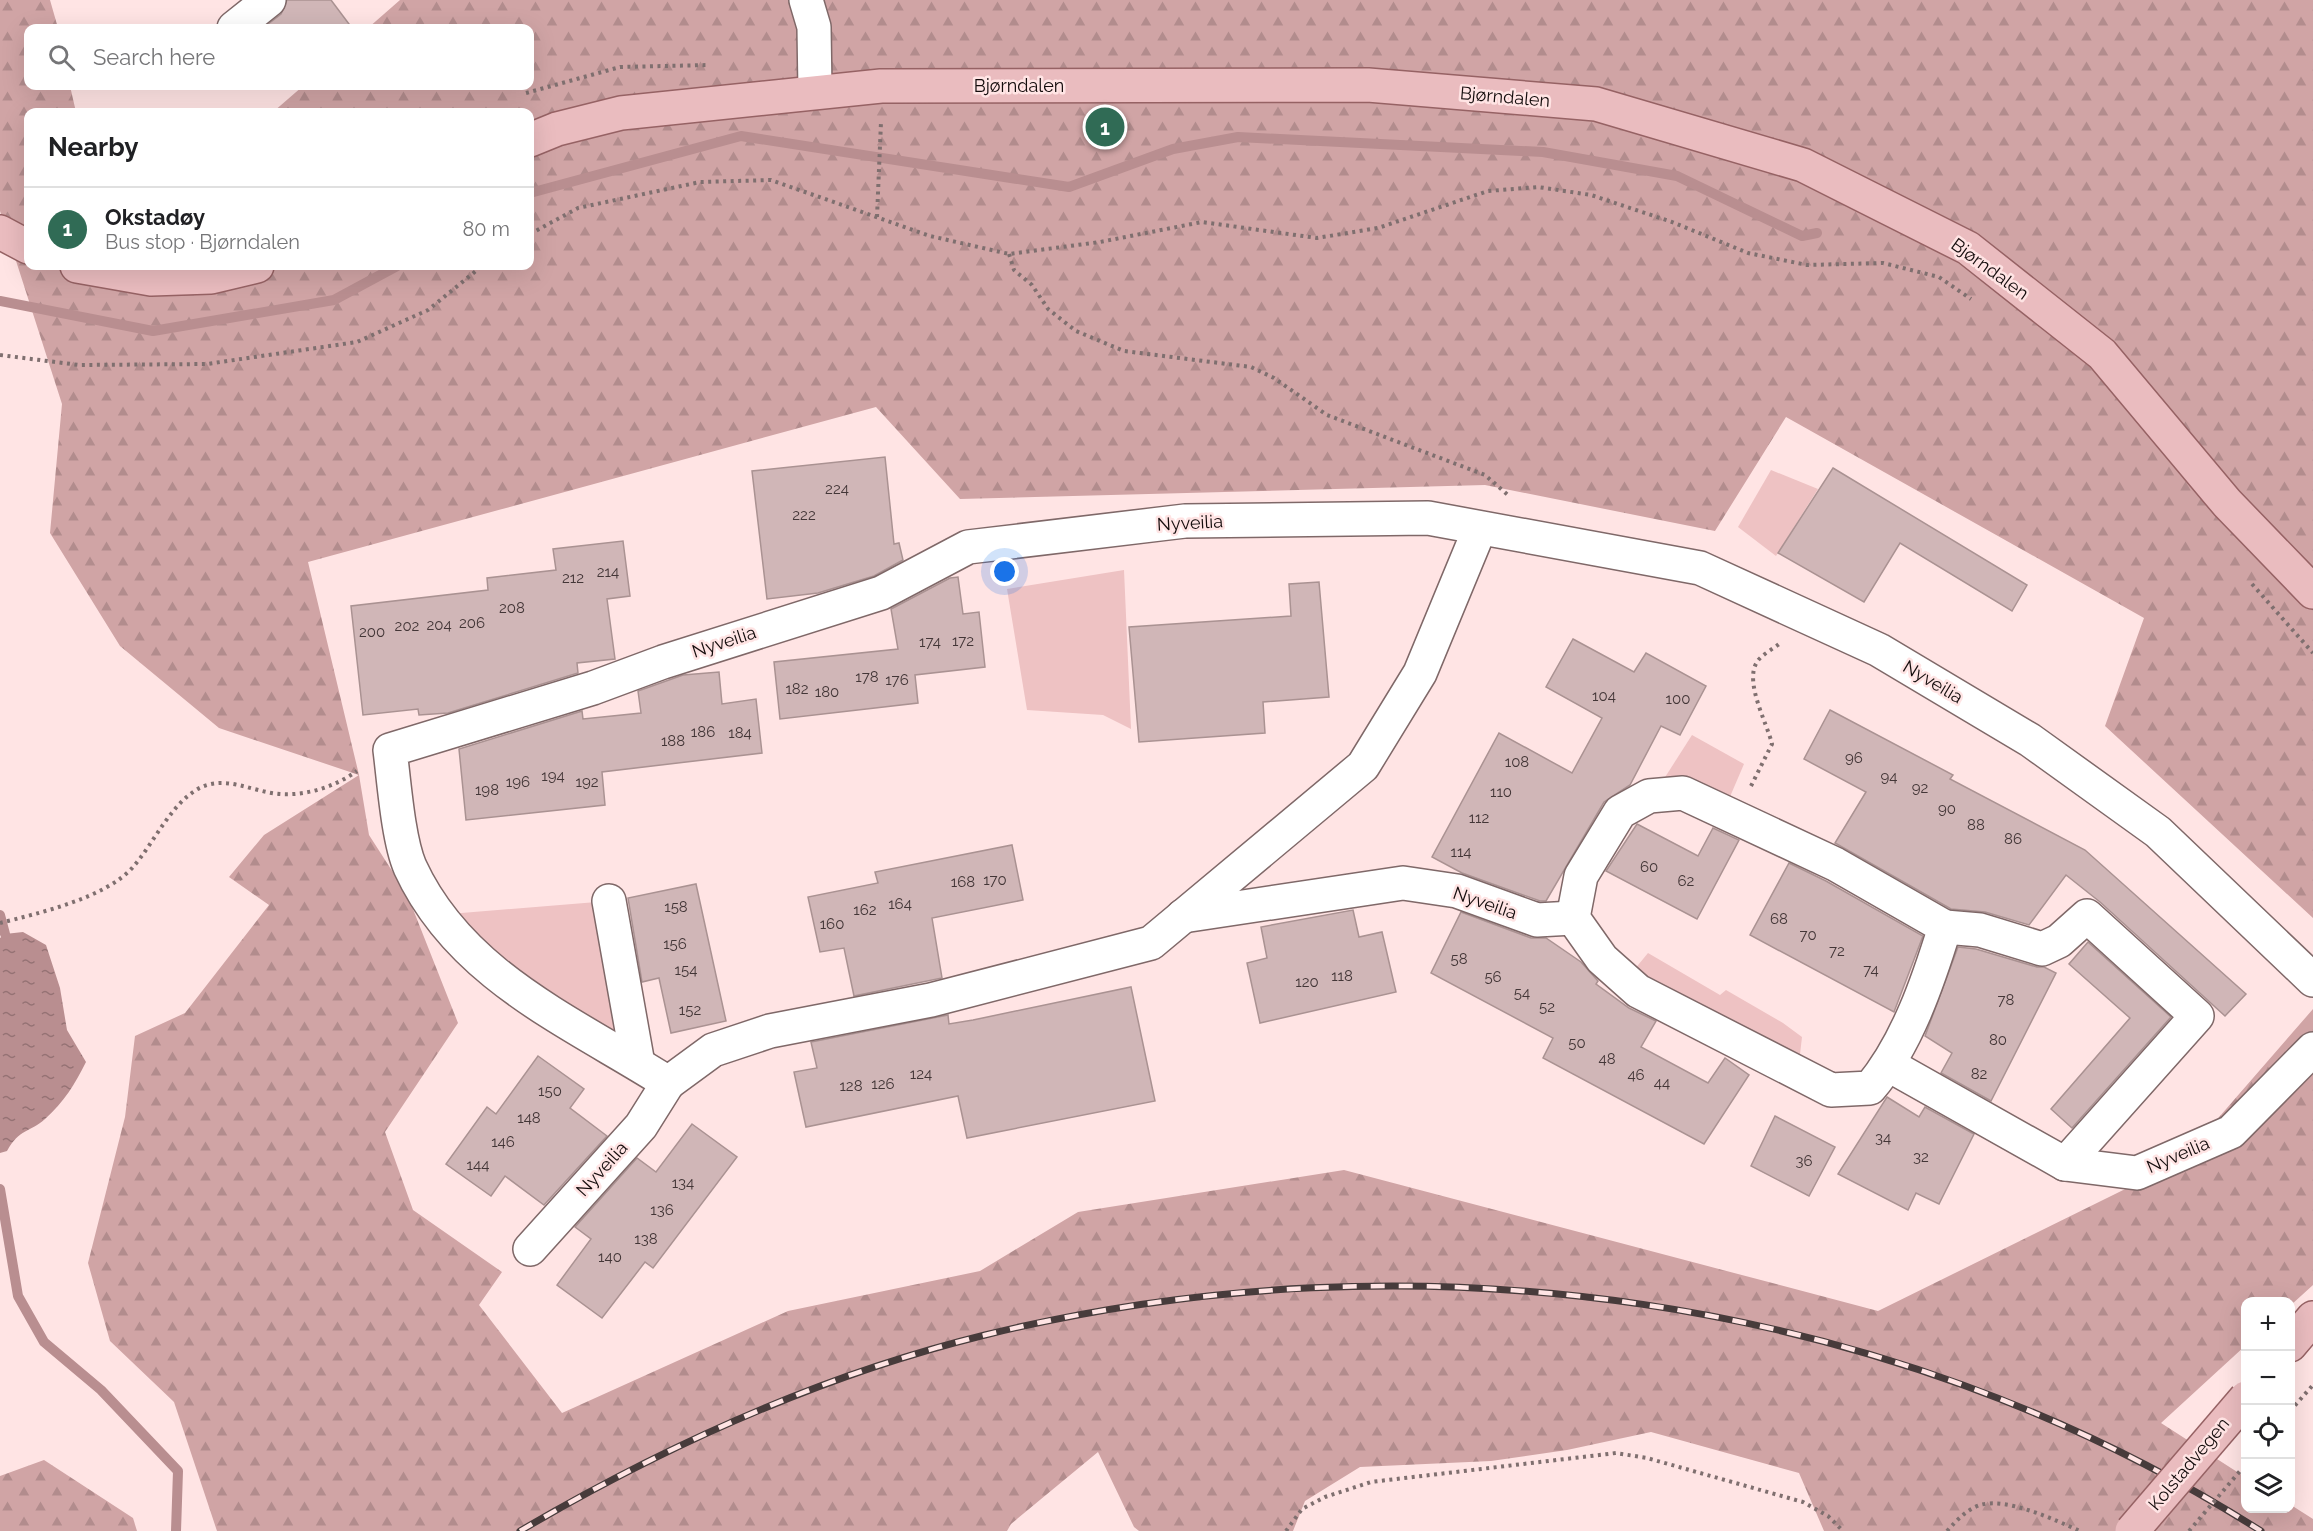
<!DOCTYPE html>
<meta charset="utf-8">
<style>
body{margin:0;font-family:Raleway,sans-serif;background:#f6f6f6;color:#202124}
.controls{position:absolute;right:18px;bottom:18px;display:grid;overflow:hidden;border-radius:12px;box-shadow:0 6px 24px #0002}
.controls button{width:54px;height:54px;display:grid;place-items:center;padding:0;border:0;border-bottom:2px solid #e0e0e0;background:#fff;color:#202124;font:30px sans-serif}
.you{position:absolute;left:1005px;top:572px;width:21px;height:21px;margin:-15px;border:4px solid #fff;border-radius:50%;background:#1a73e8;box-shadow:0 0 0 9px #1a73e833}
.badge{display:grid;place-items:center;width:39px;height:39px;border-radius:50%;background:#306b55;color:#fff;font-size:20px;font-weight:700}
.pin{position:absolute;translate:-50% -50%;border:3px solid #fff;box-shadow:0 2px 6px #0006}
.list{margin:0;padding:0;list-style:none}
h2{display:flex;justify-content:space-between;align-items:center;height:78px;margin:0;padding:0 24px;font-size:26px}
h2 small{font-size:20px;font-weight:400;color:#757577}
.list li{display:grid;grid-template-columns:39px 1fr auto;gap:18px;align-items:center;box-sizing:border-box;height:84px;padding:0 24px;border-top:2px solid #e0e0e0}
.list b{display:block;font-size:22px;white-space:nowrap}
.list p{margin:0;font-size:20px;white-space:nowrap;color:#757577}
.list em{font-size:20px;font-style:normal;color:#757577}
.icon{flex:none;width:33px;height:33px;fill:none;stroke:currentColor;stroke-width:2;stroke-linecap:round;stroke-linejoin:round}
.map{position:relative;flex:none;width:2313px;height:1531px;overflow:hidden}
.search{position:absolute;background:#fff;box-shadow:0 6px 24px #0002;left:24px;top:24px;width:510px;height:66px;display:flex;align-items:center;gap:15px;box-sizing:border-box;padding:0 21px;border-radius:12px;color:#757577;font-size:22px}
.panel{position:absolute;background:#fff;box-shadow:0 6px 24px #0002;left:24px;top:108px;width:510px;height:162px;border-radius:12px}
.map>svg:first-child{display:block}
.green{fill:#eec2c3}
.forest{fill:url(#forest-firs)}
.water{fill:url(#water-ripples)}
.lines{fill:none;stroke-linecap:round;stroke-linejoin:round}
.stream{stroke:#b98e90;stroke-width:10}
.building{fill:#d0b6b7;stroke:#aa9292;stroke-width:1.5}
.minor-casing{stroke:#7f6868;stroke-width:36}
.major-casing{stroke:#966264;stroke-width:36}
.path{stroke:#7f6f6f;stroke-width:4;stroke-dasharray:3 4.5;stroke-linecap:butt}
.minor{stroke:#fff;stroke-width:33}
.major{stroke:#eabcbf;stroke-width:33}
.rail-casing{stroke:#473b3b;stroke-width:7}
.rail{stroke:#ffe4e4;stroke-width:4.5;stroke-dasharray:14;stroke-linecap:butt}
.major-bridge-casing{stroke:#966264;stroke-width:36;stroke-linecap:butt}
.path-bridge{stroke:#7f6f6f;stroke-width:4;stroke-dasharray:3 4.5;stroke-linecap:butt}
.major-bridge{stroke:#eabcbf;stroke-width:33}
.labels{text-anchor:middle;stroke-width:5;stroke-linejoin:round;paint-order:stroke}
.number-label{font-size:15px;fill:#433637}
.street-label{font-size:18px;fill:#140c0c;stroke:#ffe4e4}
</style>
<div class="map">
<svg width="2313" height="1531" viewBox="0 0 2313 1531">
<defs>
<pattern id="forest-firs" width="22" height="20" patternUnits="userSpaceOnUse" patternTransform="scale(1.5)"><rect width="22" height="20" fill="#d0a4a5"/><path d="M5 1l3.5 6h-7zM16 11l3.5 6h-7z" fill="#b28c8d"/></pattern>
<pattern id="water-ripples" width="26" height="14" patternUnits="userSpaceOnUse" patternTransform="scale(1.5)"><rect width="26" height="14" fill="#b98e90"/><path d="M2 4q2-2 4 0t4 0M15 11q2-2 4 0t4 0" fill="none" stroke="#957274"/></pattern>
</defs>
<rect width="100%" height="100%" fill="#ffe4e4"/>
<g class="green">
<polygon points="1771,470 1818,489 1776,556 1738,527"/>
<polygon points="1124,570 1131,729 1103,715 1027,710 1007,589"/>
<polygon points="1692,735 1744,764 1729,799 1662,782"/>
<polygon points="609,901 638,1064 437,915"/>
<polygon points="1648,953 1720,995 1726,990 1783,1023 1802,1037 1799,1063 1634,970"/>
</g>
<g class="forest">
<polygon points="0,0 50,0 58,28 28,28 28,86 70,86 76,112 28,112 28,266 530,266 530,112 273,112 303,86 530,86 530,28 368,28 400,0 2313,0 2313,918 2105,726 2144,618 1786,417 1715,531 1485,485 960,499 876,407 308,562 359,775 369,835 407,894 458,1023 385,1132 413,1210 502,1272 479,1305 562,1413 788,1311 980,1271 1078,1212 1344,1170 1878,1311 2180,1162 2313,1009 2313,1285 2291,1305 2290,1302 2246,1302 2245,1346 2161,1423 2245,1477 2246,1508 2290,1508 2291,1505 2313,1519 2313,1531 1824,1531 1799,1473 1651,1432 1567,1450 1491,1461 1360,1467 1305,1501 1293,1531 1139,1531 1134,1527 1098,1452 1011,1524 1007,1531 217,1531 174,1402 110,1341 88,1263 125,1117 135,1036 185,1013 269,905 229,877 264,835 359,775 219,728 120,646 50,533 62,404 0,211"/>
<polygon points="44,1460 133,1518 137,1531 0,1531 0,1476"/>
</g>
<path class="water" d="M23,932L46,945L60,988L67,1030L86,1062C75,1084 64,1102 45,1119C29,1133 20,1128 7,1151L0,1153V938L5,934Z"/>
<g class="lines">
<g class="stream">
<polyline points="530,193 741,136 1069,187 1173,149 1238,137 1543,152 1677,176 1802,236 1817,233"/>
<polyline points="0,301 153,331 334,300 397,266"/>
<polyline points="0,915 5,934"/>
<polyline points="0,1189 18,1296 44,1342 101,1390 178,1471 176,1531"/>
</g>
</g>
<g class="building">
<polygon points="287,0 331,0 352,28 263,28 281,14"/>
<polygon points="885,457 894,544 899,543 903,560 874,576 818,593 767,599 752,471"/>
<polygon points="1833,468 2027,585 2012,611 1900,543 1864,602 1778,553"/>
<polygon points="623,541 630,596 607,599 615,659 577,663 578,673 448,713 419,715 418,709 363,715 351,606 488,590 487,578 556,570 553,549"/>
<polygon points="958,577 963,614 979,612 985,667 915,675 918,703 780,719 774,662 898,649 891,609 950,578"/>
<polygon points="1319,582 1329,697 1263,702 1265,733 1139,742 1129,627 1291,616 1289,584"/>
<polygon points="1573,639 1634,672 1646,653 1706,686 1680,735 1661,726 1630,785 1604,802 1546,901 1540,901 1462,873 1432,857 1499,733 1572,773 1602,718 1546,687"/>
<polygon points="719,672 722,704 756,699 762,753 602,772 605,805 466,820 459,749 582,711 583,719 641,713 638,691 683,675"/>
<polygon points="1830,710 1953,775 1950,779 2085,850 2246,994 2225,1016 2100,902 2066,875 2029,925 1985,912 1951,909 1835,843 1866,792 1804,759"/>
<polygon points="1637,824 1698,856 1713,828 1739,840 1697,919 1606,871"/>
<polygon points="1012,845 1023,900 932,918 942,978 854,996 844,948 820,952 808,897 878,883 875,872"/>
<polygon points="1789,863 1826,881 1923,936 1894,1012 1750,935"/>
<polygon points="696,884 726,1021 671,1033 659,978 642,982 628,898"/>
<polygon points="1353,910 1359,937 1382,932 1396,992 1260,1023 1247,963 1267,958 1261,927"/>
<polygon points="1461,912 1531,938 1546,938 1581,962 1598,981 1596,984 1629,1008 1656,1021 1641,1047 1708,1083 1725,1058 1749,1075 1704,1144 1543,1058 1553,1038 1431,973"/>
<polygon points="2088,942 2171,1017 2072,1128 2051,1109 2130,1018 2069,964"/>
<polygon points="1958,947 1976,949 2037,967 2044,967 2056,973 1991,1101 1941,1073 1952,1053 1925,1036"/>
<polygon points="1131,987 1155,1101 967,1138 958,1096 806,1127 794,1072 817,1068 811,1042 948,1015 949,1024 973,1020"/>
<polygon points="538,1056 584,1089 570,1108 607,1136 544,1205 505,1176 491,1196 446,1164 487,1107 496,1114"/>
<polygon points="1887,1097 1919,1117 1925,1107 1974,1134 1939,1204 1916,1193 1908,1210 1838,1174"/>
<polygon points="1775,1116 1835,1147 1809,1196 1751,1166"/>
<polygon points="692,1124 737,1157 653,1268 645,1262 602,1318 557,1285 591,1239 575,1227 637,1158 656,1172"/>
</g>
<g class="lines">
<g class="minor-casing">
<g id="minor">
<polyline points="806,0 814,27 815,91"/>
<polyline points="234,28 269,0"/>
<path d="M1480,528L1420,673L1363,766L1151,943L931,1000L770,1031L713,1050L668,1083C572,1022 460,976 410,867C398,839 394,781 390,750L593,688L663,662L881,593L968,547L1185,521L1428,518L1700,568L1879,650L2030,740L2158,832L2313,980"/>
<path d="M1683,793L1835,864L1945,927C1928,982 1907,1044 1870,1088L1831,1090L1638,991L1602,959L1573,918L1581,876L1620,812L1649,796Z"/>
<polyline points="609,901 638,1064"/>
<polyline points="1183,916 1403,883 1457,891 1537,920 1573,918"/>
<polyline points="1945,927 1980,930 2042,949 2059,941 2087,916 2197,1016 2065,1164"/>
<polyline points="1889,1065 2065,1164 2137,1173 2231,1132 2313,1049"/>
<polyline points="530,1249 641,1126 668,1083"/>
</g>
</g>
<g class="major-casing">
<g id="major">
<polyline points="530,140 557,129 621,113 881,86 1368,85 1596,104 1803,165 1968,248 2102,354 2227,503 2313,592"/>
<polyline points="0,232 28,247"/>
<polyline points="77,266 151,279 211,277 257,266"/>
<polyline points="2290,1345 2313,1318"/>
</g>
</g>
<g class="path">
<polyline points="526,93 620,67 709,65"/>
<polyline points="877,217 881,122"/>
<polyline points="530,234 578,208 700,182 771,180 930,236 1009,254 1100,242 1202,222 1317,238 1378,228 1488,191 1538,187 1591,195 1672,222 1748,253 1807,265 1883,263 1939,277 1971,299"/>
<polyline points="1009,254 1014,270 1032,285 1048,309 1076,331 1124,351 1251,367 1274,378 1327,415 1485,475 1508,495"/>
<polyline points="0,355 79,365 207,364 357,342 428,310 482,266"/>
<polyline points="2252,584 2313,653"/>
<path d="M1751,786L1772,744C1767,723 1744,682 1757,662C1761,655 1773,649 1779,644"/>
<path d="M0,923C39,913 106,898 133,867C154,843 169,807 196,790C224,773 251,792 280,794C307,796 336,786 357,771"/>
<polyline points="2290,1411 2313,1385"/>
<polyline points="1286,1531 1302,1509 1325,1497 1371,1482 1616,1453 1647,1458 1803,1502 1828,1516 1843,1531"/>
<path d="M1947,1531C1957,1520 1966,1510 1980,1505C2007,1497 2055,1520 2080,1531"/>
</g>
<use href="#minor" class="minor"/>
<use href="#major" class="major"/>
<g class="rail-casing">
<path id="rail" d="M520,1531C665,1446 821,1375 985,1335C1413,1230 1886,1293 2261,1531"/>
</g>
<use href="#rail" class="rail"/>
<g class="major-bridge-casing">
<polyline id="major-bridge" points="2132,1531 2246,1398"/>
</g>
<polyline class="path-bridge" points="2189,1531 2246,1464"/>
<use href="#major-bridge" class="major-bridge"/>
</g>
<g class="labels">
<g class="number-label">
<text x="837" y="494">224</text>
<text x="804" y="520">222</text>
<text x="608" y="577">214</text>
<text x="573" y="583">212</text>
<text x="512" y="613">208</text>
<text x="472" y="628">206</text>
<text x="439" y="630">204</text>
<text x="407" y="631">202</text>
<text x="372" y="637">200</text>
<text x="963" y="646">172</text>
<text x="930" y="647">174</text>
<text x="867" y="682">178</text>
<text x="897" y="685">176</text>
<text x="797" y="694">182</text>
<text x="827" y="697">180</text>
<text x="1604" y="701">104</text>
<text x="1678" y="704">100</text>
<text x="703" y="737">186</text>
<text x="740" y="738">184</text>
<text x="673" y="746">188</text>
<text x="1854" y="763">96</text>
<text x="1517" y="767">108</text>
<text x="553" y="781">194</text>
<text x="1889" y="782">94</text>
<text x="518" y="787">196</text>
<text x="587" y="787">192</text>
<text x="1920" y="793">92</text>
<text x="487" y="795">198</text>
<text x="1501" y="797">110</text>
<text x="1947" y="814">90</text>
<text x="1479" y="823">112</text>
<text x="1976" y="830">88</text>
<text x="2013" y="844">86</text>
<text x="1461" y="857">114</text>
<text x="1649" y="872">60</text>
<text x="995" y="885">170</text>
<text x="1686" y="886">62</text>
<text x="963" y="887">168</text>
<text x="900" y="909">164</text>
<text x="676" y="912">158</text>
<text x="865" y="915">162</text>
<text x="1779" y="924">68</text>
<text x="832" y="929">160</text>
<text x="1808" y="940">70</text>
<text x="675" y="949">156</text>
<text x="1837" y="956">72</text>
<text x="1459" y="964">58</text>
<text x="686" y="975">154</text>
<text x="1871" y="975">74</text>
<text x="1342" y="981">118</text>
<text x="1493" y="982">56</text>
<text x="1307" y="987">120</text>
<text x="1522" y="998">54</text>
<text x="2006" y="1005">78</text>
<text x="1547" y="1012">52</text>
<text x="690" y="1015">152</text>
<text x="1998" y="1045">80</text>
<text x="1577" y="1048">50</text>
<text x="1607" y="1064">48</text>
<text x="921" y="1079">124</text>
<text x="1979" y="1079">82</text>
<text x="1636" y="1080">46</text>
<text x="1662" y="1088">44</text>
<text x="883" y="1089">126</text>
<text x="851" y="1091">128</text>
<text x="550" y="1096">150</text>
<text x="529" y="1123">148</text>
<text x="1883" y="1143">34</text>
<text x="503" y="1147">146</text>
<text x="1921" y="1162">32</text>
<text x="1804" y="1166">36</text>
<text x="478" y="1170">144</text>
<text x="683" y="1188">134</text>
<text x="662" y="1215">136</text>
<text x="646" y="1244">138</text>
<text x="610" y="1262">140</text>
</g>
<g class="street-label">
<text x="1019" y="92">Bjørndalen</text>
<text transform="translate(1505 97) rotate(5)" y="6">Bjørndalen</text>
<text transform="translate(1990 269) rotate(36)" y="6">Bjørndalen</text>
<text transform="translate(1190 523) rotate(-3)" y="6">Nyveilia</text>
<text transform="translate(724 642) rotate(-18)" y="6">Nyveilia</text>
<text transform="translate(1933 682) rotate(31)" y="6">Nyveilia</text>
<text transform="translate(1485 903) rotate(19)" y="6">Nyveilia</text>
<text transform="translate(2178 1155) rotate(-23)" y="6">Nyveilia</text>
<text transform="translate(602 1169) rotate(-48)" y="6">Nyveilia</text>
<text transform="translate(2189 1464) rotate(-50)" y="6">Kolstadvegen</text>
</g>
</g>
</svg>
<div class="controls">
<button>+</button>
<button>−</button>
<button><svg class="icon" aria-label="locate" viewBox="0 0 24 24"><circle cx="12" cy="12" r="6"/><path d="M12 2v4M12 18v4M2 12h4M18 12h4"/></svg></button>
<button><svg class="icon" aria-label="layers" viewBox="0 0 24 24"><path d="M12 4l9 5-9 5-9-5zM3 14l9 5 9-5"/></svg></button>
</div>
<div class="you"></div>
<div class="pin badge" style="left:1105px;top:127px">1</div>
<div class="search"><svg class="icon" aria-label="search" viewBox="0 0 24 24"><circle cx="10" cy="10" r="6"/><path d="M15 15l6 6"/></svg>Search here</div>
<section class="panel">
<h2>Nearby<small></small></h2>
<ul class="list">
<li><span class="badge">1</span><div><b>Okstadøy</b><p>Bus stop · Bjørndalen</p></div><em>80 m</em></li>
</ul>
</section>
</div>
